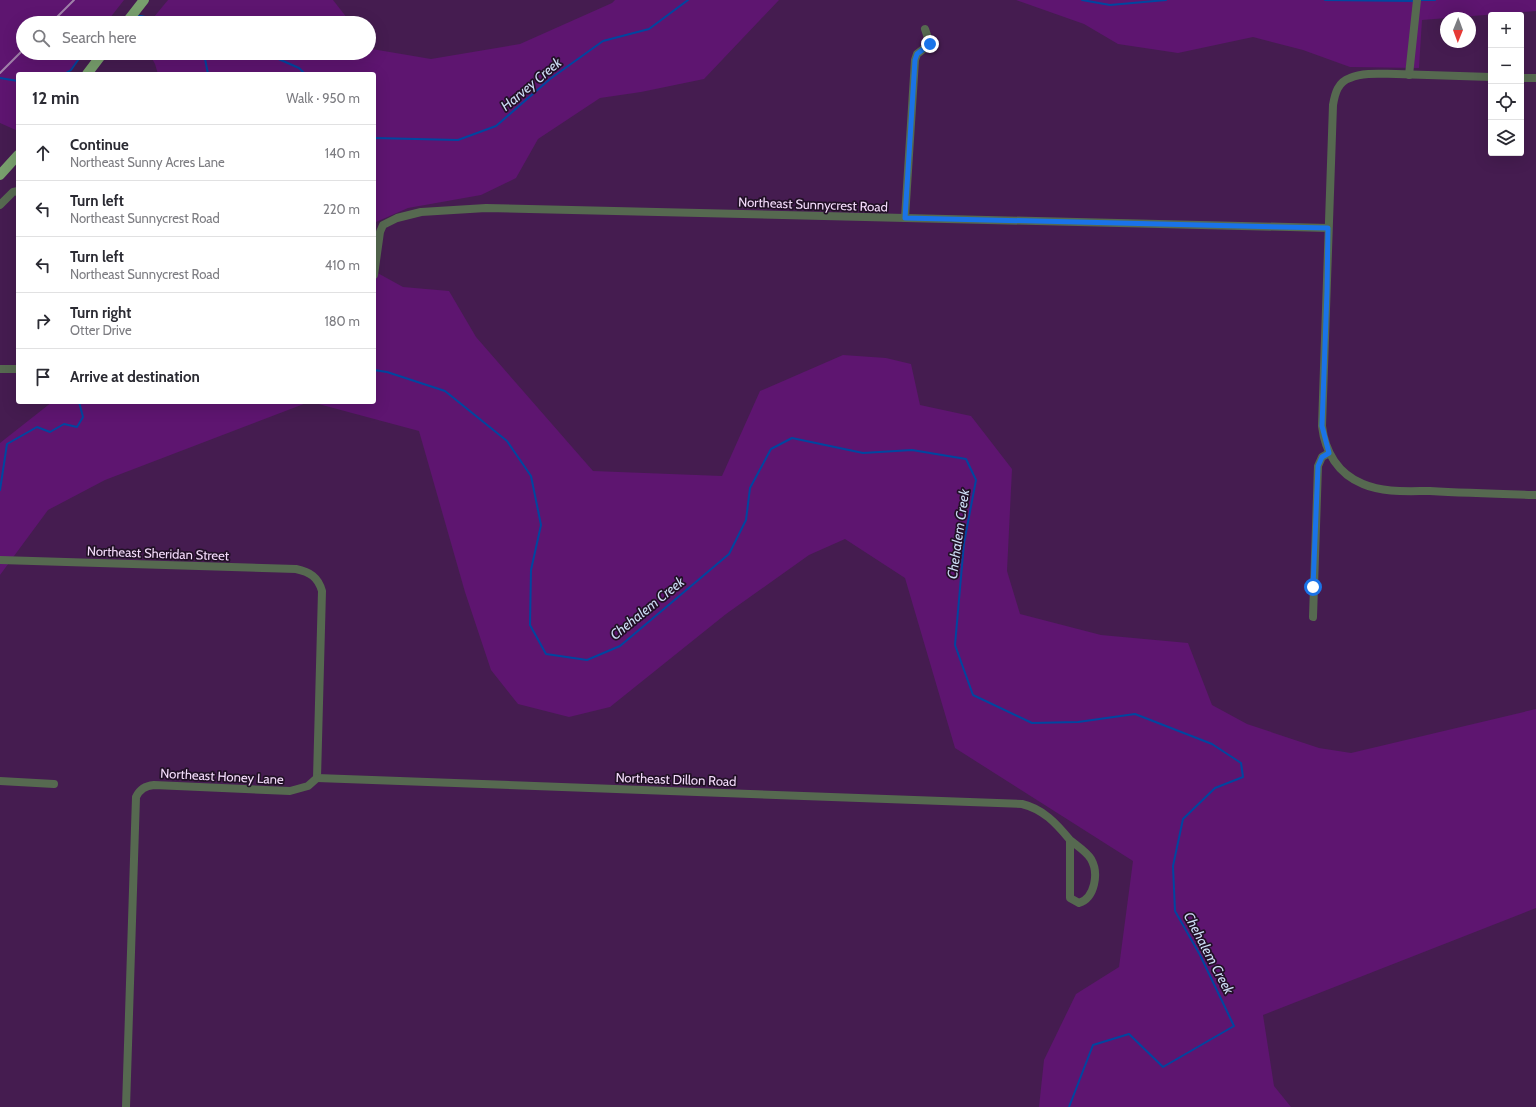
<!DOCTYPE html>
<meta charset="utf-8">
<style>
body{margin:0;font-family:Cabin,sans-serif;background:#f7f7f7;color:#2b2b33}
.controls{position:absolute;right:12px;top:12px;display:grid;overflow:hidden;border-radius:4px;box-shadow:0 4px 16px #0002}
.controls button{width:36px;height:36px;display:grid;place-items:center;padding:0;border:0;border-bottom:1px solid #e1e1e2;background:#fff;color:#2b2b33;font:20px sans-serif}
.compass{position:absolute;left:1440px;top:12px;width:36px;height:36px;border-radius:50%;background:#fff;box-shadow:0 4px 16px #0002;rotate:181deg}
.stop{position:absolute;width:12px;height:12px;margin:-9px;border:3px solid #1a73e8;border-radius:50%;background:#fff}
.stop.end{background:#1a73e8;border-color:#fff;box-shadow:0 1px 4px #0008}
.list{margin:0;padding:0;list-style:none}
h2{display:flex;justify-content:space-between;align-items:center;height:52px;margin:0;padding:0 16px;font-size:17px}
h2 small{font-size:13px;font-weight:400;color:#7c7c81}
.list li{display:grid;grid-template-columns:26px 1fr auto;gap:12px;align-items:center;box-sizing:border-box;height:56px;padding:0 16px;border-top:1px solid #e1e1e2}
.list b{display:block;font-size:15px;white-space:nowrap}
.list p{margin:0;font-size:13px;white-space:nowrap;color:#7c7c81}
.list em{font-size:13px;font-style:normal;color:#7c7c81}
.icon{flex:none;width:22px;height:22px;fill:none;stroke:currentColor;stroke-width:2;stroke-linecap:round;stroke-linejoin:round}
.map{position:relative;flex:none;width:1536px;height:1107px;overflow:hidden}
.search{position:absolute;background:#fff;box-shadow:0 4px 16px #0002;left:16px;top:16px;width:360px;height:44px;display:flex;align-items:center;gap:10px;box-sizing:border-box;padding:0 14px;border-radius:22px;color:#7c7c81;font-size:15px}
.panel{position:absolute;background:#fff;box-shadow:0 4px 16px #0002;left:16px;top:72px;width:360px;height:332px;border-radius:4px}
.map>svg:first-child{display:block}
.green{fill:#5e1570}
.lines{fill:none;stroke-linecap:round;stroke-linejoin:round}
.stream{stroke:#01469f;stroke-width:2}
.minor{stroke:#566950;stroke-width:8}
.major{stroke:#789f6d;stroke-width:10}
.rail{stroke:#a080a9;stroke-width:2}
.route{stroke:#1a73e8;stroke-width:5}
.labels{text-anchor:middle;stroke-width:3.5;stroke-linejoin:round;paint-order:stroke}
.street-label{font-size:13px;fill:#f4dcfb;stroke:#221127}
.water-label{font-size:14px;font-style:italic;fill:#ccdcf4;stroke:#221127}
</style>
<div class="map">
<svg width="1536" height="1107" viewBox="0 0 1536 1107">
<rect width="100%" height="100%" fill="#451c50"/>
<g class="green">
<polygon points="0,0 124,0 106,23 23,23 23,53 83,53 67,74 18,74 18,131 0,123"/>
<polygon points="168,0 333,0 351,23 149,23"/>
<polygon points="615,0 779,0 704,79 641,92 600,98 538,139 516,178 481,195 408,208 376,222 374,225 374,74 158,74 155,64 149,53 369,53 369,46 372,49 431,59 520,44 612,3"/>
<polygon points="1016,0 1536,0 1536,11 1422,20 1419,68 1350,67 1303,50 1253,37 1178,53 1118,44 1084,24"/>
<polygon points="374,271 403,287 449,291 476,337 593,471 722,476 760,391 843,355 886,358 911,364 920,405 971,416 1012,469 1007,571 1020,614 1101,635 1188,643 1212,705 1247,724 1319,748 1351,753 1536,709 1536,908 1263,1015 1274,1086 1291,1107 1039,1107 1044,1060 1076,994 1119,967 1133,861 955,748 905,578 845,539 809,555 726,614 610,707 569,717 518,704 491,670 465,592 419,431 311,402 374,402"/>
<polygon points="52,402 309,402 105,480 48,510 0,575 0,443"/>
</g>
<g class="lines">
<g class="stream">
<polyline points="1082,0 1110,5 1166,0"/>
<polyline points="1325,0 1414,1"/>
<polyline points="1420,0 1435,0"/>
<polyline points="135,16 141,16 171,23"/>
<polyline points="112,23 117,18 125,18"/>
<polyline points="201,53 205,59 208,74"/>
<polyline points="265,53 299,68 305,74"/>
<polyline points="64,74 71,70 83,53"/>
<polyline points="0,78 18,81"/>
<polyline points="374,138 458,140 496,126 550,79 603,41 649,29 688,0"/>
<polyline points="374,370 387,372 445,391 507,441 531,476 541,525 531,570 530,625 546,654 587,660 620,646 729,554 746,520 750,488 771,449 792,438 863,453 912,450 966,459 976,480 964,543 955,645 973,695 1032,723 1078,722 1135,714 1212,744 1241,763 1243,777 1215,788 1183,819 1173,866 1175,911 1200,955 1234,1026 1163,1067 1129,1034 1093,1045 1069,1107"/>
<polyline points="0,490 7,444 37,427 50,432 64,424 77,427 83,417 79,402"/>
</g>
<g class="minor">
<polyline points="1409,75 1417,0"/>
<path d="M1491,77C1459,76 1428,75 1396,74C1382,74 1364,72 1350,78C1338,82 1335,93 1333,105L1322,426C1325,452 1338,474 1363,484C1384,493 1408,491 1430,491C1465,493 1501,494 1536,495"/>
<polyline points="1521,78 1536,78"/>
<polyline points="0,205 13,192 18,191"/>
<polyline points="905,218 915,60 917,54 930,44 925,29"/>
<polyline points="374,275 380,232 383,225 397,218 421,212 486,208 1328,228"/>
<polyline points="0,369 18,369"/>
<path d="M0,560L296,569C310,572 318,577 322,591L317,778L308,786L290,791L154,785C145,786 140,789 136,797L126,1107"/>
<polyline points="1313,617 1318,466 1322,457 1329,453"/>
<path d="M317,778L1022,804C1043,809 1056,823 1070,840V898L1079,903C1095,898 1099,873 1091,859C1087,852 1076,845 1070,840"/>
<polyline points="0,781 54,784"/>
</g>
<g class="major">
<polyline points="126,23 144,0"/>
<polyline points="87,74 103,53"/>
<polyline points="0,175 18,155"/>
</g>
<g class="rail">
<polyline points="51,23 74,0"/>
<polyline points="0,73 23,50"/>
</g>
</g>
<g class="lines">
<polyline class="route" points="930,44 917,54 915,60 905,218 1328,228 1327,291 1322,426 1329,453 1322,457 1318,466 1313,587"/>
</g>
<g class="labels">
<g class="street-label">
<text transform="translate(813 204) rotate(2)" y="5">Northeast Sunnycrest Road</text>
<text transform="translate(158 553) rotate(2)" y="5">Northeast Sheridan Street</text>
<text transform="translate(222 776) rotate(3)" y="5">Northeast Honey Lane</text>
<text transform="translate(676 779) rotate(2)" y="5">Northeast Dillon Road</text>
</g>
<g class="water-label">
<text transform="translate(531 84) rotate(-40)" y="5">Harvey Creek</text>
<text transform="translate(958 534) rotate(-82)" y="5">Chehalem Creek</text>
<text transform="translate(647 608) rotate(-39)" y="5">Chehalem Creek</text>
<text transform="translate(1209 953) rotate(62)" y="5">Chehalem Creek</text>
</g>
</g>
</svg>
<div class="controls">
<button>+</button>
<button>−</button>
<button><svg class="icon" aria-label="locate" viewBox="0 0 24 24"><circle cx="12" cy="12" r="6"/><path d="M12 2v4M12 18v4M2 12h4M18 12h4"/></svg></button>
<button><svg class="icon" aria-label="layers" viewBox="0 0 24 24"><path d="M12 4l9 5-9 5-9-5zM3 14l9 5 9-5"/></svg></button>
</div>
<svg class="compass" viewBox="-18 -18 36 36"><path d="M0-13l5 13h-10z" fill="#e53935"/><path d="M0 13l5-13h-10z" fill="#7c7c81"/></svg>
<div class="stop" style="left:1313px;top:587px"></div>
<div class="stop end" style="left:930px;top:44px"></div>
<div class="search"><svg class="icon" aria-label="search" viewBox="0 0 24 24"><circle cx="10" cy="10" r="6"/><path d="M15 15l6 6"/></svg>Search here</div>
<section class="panel">
<h2>12 min<small>Walk · 950 m</small></h2>
<ul class="list">
<li><svg class="icon" aria-label="ahead" viewBox="0 0 24 24"><path d="M12 20V5M6 11l6-6 6 6"/></svg><div><b>Continue</b><p>Northeast Sunny Acres Lane</p></div><em>140 m</em></li>
<li><svg class="icon" aria-label="left" viewBox="0 0 24 24"><path d="M17 20v-9H6M10 6l-5 5 5 5"/></svg><div><b>Turn left</b><p>Northeast Sunnycrest Road</p></div><em>220 m</em></li>
<li><svg class="icon" aria-label="left" viewBox="0 0 24 24"><path d="M17 20v-9H6M10 6l-5 5 5 5"/></svg><div><b>Turn left</b><p>Northeast Sunnycrest Road</p></div><em>410 m</em></li>
<li><svg class="icon" aria-label="right" viewBox="0 0 24 24"><path d="M7 20v-9h11M14 6l5 5-5 5"/></svg><div><b>Turn right</b><p>Otter Drive</p></div><em>180 m</em></li>
<li><svg class="icon" aria-label="arrive" viewBox="0 0 24 24"><path d="M6 21V4h12l-3 4 3 4H6"/></svg><div><b>Arrive at destination</b></div></li>
</ul>
</section>
</div>
